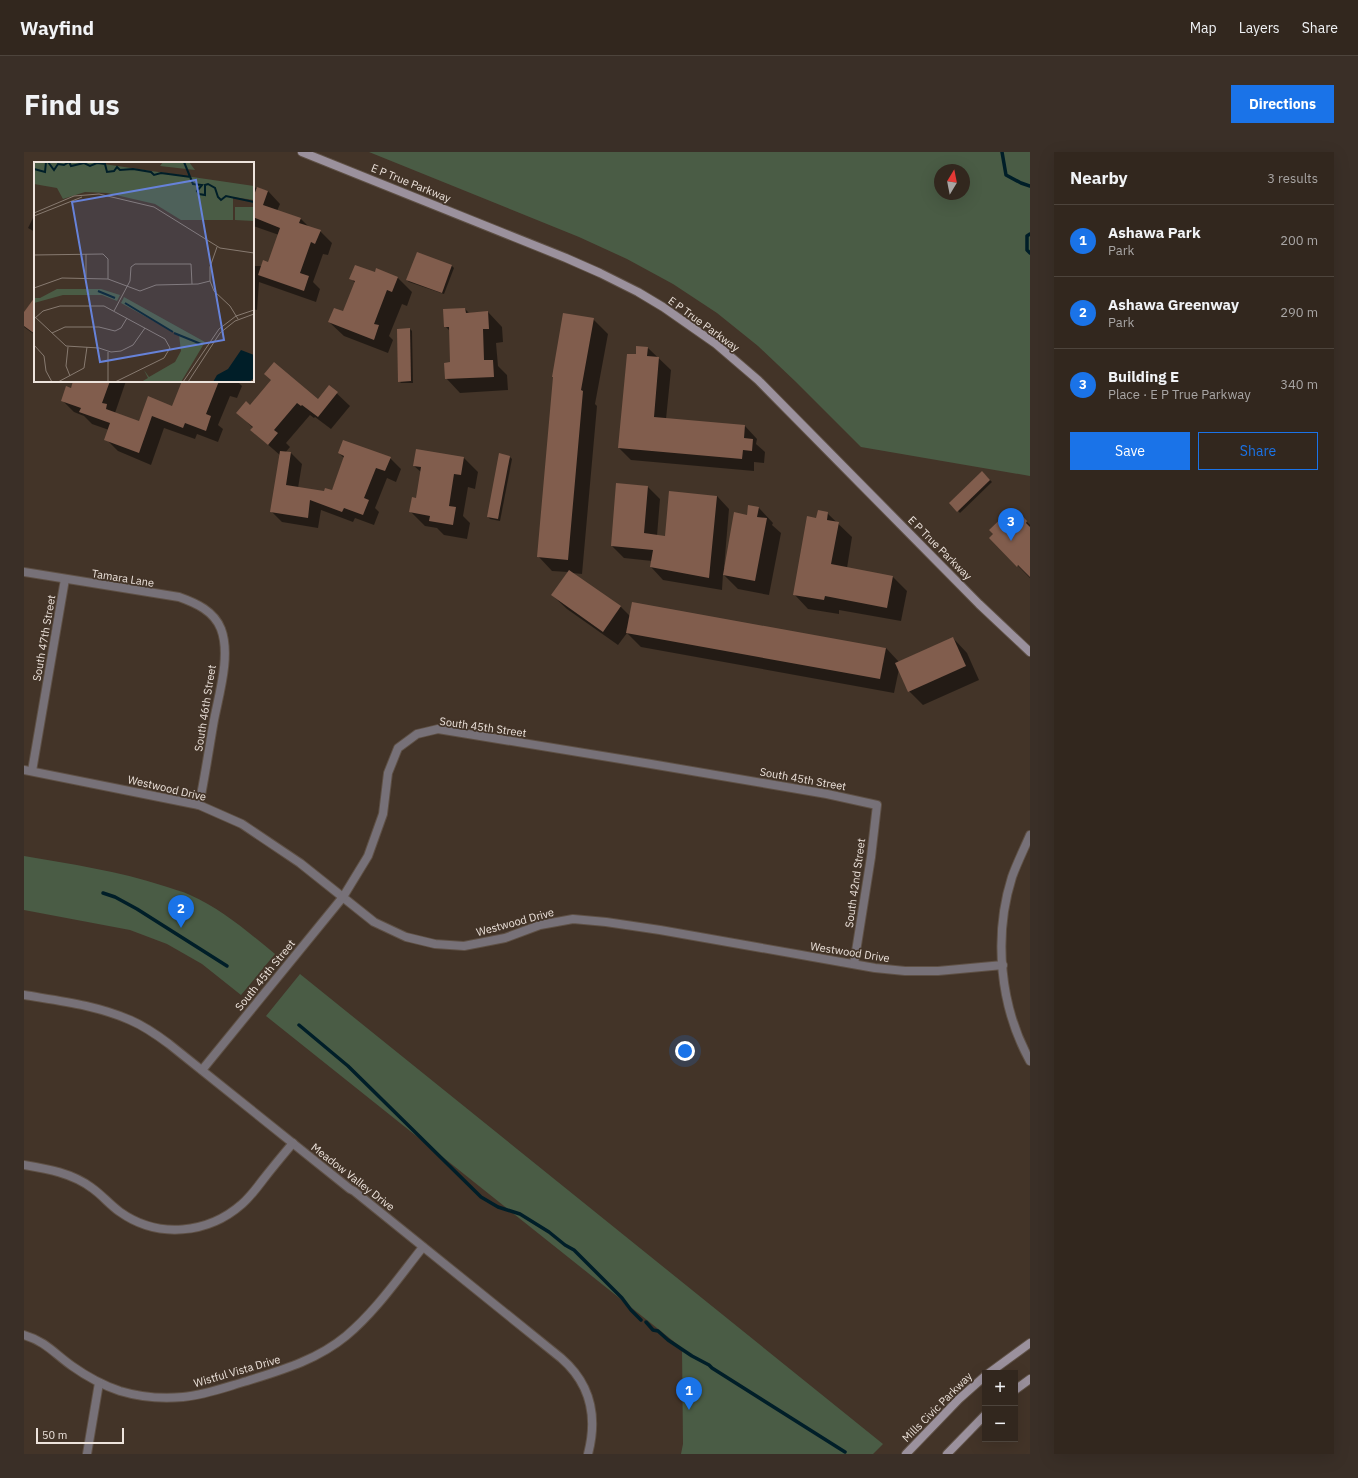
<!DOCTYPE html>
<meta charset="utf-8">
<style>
body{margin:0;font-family:"IBM Plex Sans",sans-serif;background:#3a2f27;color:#f1f3f6}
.controls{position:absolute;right:12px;bottom:12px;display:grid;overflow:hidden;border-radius:0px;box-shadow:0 4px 16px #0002}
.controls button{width:36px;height:36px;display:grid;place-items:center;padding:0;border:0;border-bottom:1px solid #4d443c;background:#32271e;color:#f1f3f6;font:20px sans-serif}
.compass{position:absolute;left:910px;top:12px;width:36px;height:36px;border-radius:50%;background:#32271e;box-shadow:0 4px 16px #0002;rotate:10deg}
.scale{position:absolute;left:12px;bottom:10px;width:88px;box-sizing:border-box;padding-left:4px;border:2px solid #ede3dc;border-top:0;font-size:11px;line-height:14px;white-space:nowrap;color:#ede3dc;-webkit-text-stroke:3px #433428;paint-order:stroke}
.you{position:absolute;left:661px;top:899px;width:14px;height:14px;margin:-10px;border:3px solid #fff;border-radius:50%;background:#1a73e8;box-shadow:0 0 0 6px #1a73e833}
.badge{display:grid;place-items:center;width:26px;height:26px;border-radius:50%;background:#1a73e8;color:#fff;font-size:13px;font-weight:700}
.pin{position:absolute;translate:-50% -33px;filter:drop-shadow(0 1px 2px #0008)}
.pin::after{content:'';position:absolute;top:21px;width:14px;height:12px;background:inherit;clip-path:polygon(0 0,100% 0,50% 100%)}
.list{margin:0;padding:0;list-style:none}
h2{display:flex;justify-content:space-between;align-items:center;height:52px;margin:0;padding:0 16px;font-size:17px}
h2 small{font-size:13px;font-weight:400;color:#a8a5a4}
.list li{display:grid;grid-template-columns:26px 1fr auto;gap:12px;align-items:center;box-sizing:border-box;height:72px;padding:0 16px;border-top:1px solid #4d443c}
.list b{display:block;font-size:15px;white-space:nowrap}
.list p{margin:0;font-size:13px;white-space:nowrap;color:#a8a5a4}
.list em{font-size:13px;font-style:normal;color:#a8a5a4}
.actions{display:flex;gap:8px;padding:12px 16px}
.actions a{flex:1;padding:9px 0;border:1px solid #1a73e8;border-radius:0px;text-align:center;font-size:14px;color:#1a73e8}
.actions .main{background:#1a73e8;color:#fff}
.map{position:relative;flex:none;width:1006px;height:1302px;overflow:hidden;border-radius:0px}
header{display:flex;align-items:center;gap:24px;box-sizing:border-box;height:56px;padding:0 20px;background:#32271e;border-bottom:1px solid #4d443c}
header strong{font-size:19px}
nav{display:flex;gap:22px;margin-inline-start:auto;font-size:14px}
.intro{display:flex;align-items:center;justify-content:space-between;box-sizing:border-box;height:96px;padding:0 24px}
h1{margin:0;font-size:28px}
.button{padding:10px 18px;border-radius:0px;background:#1a73e8;color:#fff;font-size:14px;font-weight:700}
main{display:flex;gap:24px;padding:0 24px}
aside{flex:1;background:#32271e;border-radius:0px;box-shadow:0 4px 16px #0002}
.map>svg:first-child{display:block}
.green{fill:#4a5c45;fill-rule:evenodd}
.shadow{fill:#0007}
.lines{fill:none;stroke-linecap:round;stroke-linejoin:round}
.stream{stroke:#001e28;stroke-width:3.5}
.building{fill:#815d4d}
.street-casing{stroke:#5e5045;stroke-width:10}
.secondary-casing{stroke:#5e5045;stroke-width:10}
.street{stroke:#777178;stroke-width:8}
.secondary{stroke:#9b919d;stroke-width:8}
.labels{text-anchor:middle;stroke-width:3.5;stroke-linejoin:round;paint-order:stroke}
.street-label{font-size:11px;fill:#ede3dc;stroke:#433428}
.inset-river{fill:none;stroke:#001e28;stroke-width:2}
.inset-road{fill:none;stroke:#877a70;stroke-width:1}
.view{fill:#6682d9;fill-opacity:0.15;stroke:#6682d9;stroke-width:2}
.inset-edge{fill:none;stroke:#ede3dc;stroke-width:2}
</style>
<header>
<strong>Wayfind</strong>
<nav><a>Map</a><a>Layers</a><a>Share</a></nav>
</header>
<div class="intro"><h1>Find us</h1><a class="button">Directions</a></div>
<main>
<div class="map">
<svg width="1006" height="1302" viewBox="0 0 1006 1302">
<rect width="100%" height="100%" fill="#433428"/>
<g class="green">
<path d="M345,0H1006V324L837,295L772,230L734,194L693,161L649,132L603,107L555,85ZM916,18H940V42H916Z"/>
<path d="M0,704C47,712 94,719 140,734C148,737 158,739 166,743C198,757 224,780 251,802L217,843L178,812L143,792L106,778L0,758Z"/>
<polygon points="276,822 859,1292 849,1302 657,1302 659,1292 658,1196 242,864"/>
</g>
<g class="shadow">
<polygon points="229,35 244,39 256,52 253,59 277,67 285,75 296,79 308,91 304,103 299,102 289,130 296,137 292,150 235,130 233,158 229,157 229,114 238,114 245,111 255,83 229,74"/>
<polygon points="11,62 11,80 4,76"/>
<polygon points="393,101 428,114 430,116 420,142 385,130 383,128"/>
<polygon points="353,117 374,126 388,140 383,154 378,152 365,184 369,188 364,201 320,184 305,170 319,160 331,131 327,126 351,121"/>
<polygon points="11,147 11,183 0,175 0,161"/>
<polygon points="441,157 445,161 464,160 478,175 479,190 472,191 474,214 483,223 484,238 436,241 422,226 427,211 426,179 421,174"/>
<polygon points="569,167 584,182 571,252 573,254 558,422 548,421 597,455 606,464 862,496 875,510 929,486 943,501 955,528 899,553 885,539 875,517 870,541 617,495 603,481 594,493 543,457 528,443 544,420 528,419 514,404"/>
<polygon points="386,177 388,179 389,231 377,231 375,229"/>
<polygon points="624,196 647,218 642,267 721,274 733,287 732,292 741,300 740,311 730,310 730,319 607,308 595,296 613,204"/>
<polygon points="50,229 108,229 107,231 102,229 91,261 116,270 125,246 149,255 159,229 213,229 218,234 213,246 206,244 194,273 199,277 194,290 173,282 171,287 140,276 127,313 94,299 82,287 85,278 68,272 60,264 50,260 38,248 47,237"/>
<polygon points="305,234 326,254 307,277 291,265 290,266 286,263 262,291 266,295 261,301 267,301 278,312 274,336 301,340 308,339 320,306 315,301 366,306 377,317 372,330 363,326 351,356 355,360 350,373 331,366 329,370 297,358 294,376 258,370 247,359 257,304 227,278 229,276 214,261 226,254 294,248"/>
<polygon points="486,305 488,307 476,369 466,367 464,365"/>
<polygon points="440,306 454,320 451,337 444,335 439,364 446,371 443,387 420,383 413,376 401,374 387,360 393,347 397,320 390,314"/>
<polygon points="958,320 968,330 936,361 926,351"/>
<polygon points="623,334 636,347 633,384 642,385 693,344 705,357 700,416 701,416 723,364 725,354 735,356 749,371 748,373 757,381 745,443 714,437 699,422 698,438 639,428 627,415 628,409 600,406 588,394"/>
<polygon points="993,360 1006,373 1006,426 967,386"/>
<polygon points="803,361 828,385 823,416 869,425 883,439 877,469 815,458 815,462 784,457 770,442 793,367"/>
</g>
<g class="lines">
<g class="stream">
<polyline points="978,0 982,23 997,31 1006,34"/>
<polyline points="1006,82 1003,84 1003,98 1006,101"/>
<polyline points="79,741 91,745 113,757 203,814"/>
<polyline points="275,873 324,914 457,1045 474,1055 496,1062 525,1080 541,1093 550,1098 598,1146 607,1158 617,1168"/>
<polyline points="622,1170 629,1178 634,1179 644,1188 668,1204 685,1213 688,1216 821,1300"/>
</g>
</g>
<g class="building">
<polygon points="233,35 244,39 239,53 277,66 275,71 297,78 291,92 287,90 276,121 285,124 280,139 234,123 239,108 244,110 256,76 229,65 229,46"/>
<polygon points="393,100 428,113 418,141 382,128"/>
<polygon points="331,113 351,120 352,116 374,125 368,140 363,138 350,172 355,173 350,188 304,170 310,156 319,159 331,129 325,127"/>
<polygon points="11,145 11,182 0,174 0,160"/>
<polygon points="441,156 442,161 464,159 465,177 459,177 460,208 469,208 470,225 421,227 420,211 426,210 425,175 420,175 419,157"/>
<polygon points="539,161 570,166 557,238 559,239 544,408 513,405 529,225 528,225"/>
<polygon points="386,176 387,229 374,230 373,177"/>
<polygon points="612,194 624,195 623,204 635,205 630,265 721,273 720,286 729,287 728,299 719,298 718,307 594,296 603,202 612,202"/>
<polygon points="250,210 294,247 305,233 314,240 294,265 278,253 277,254 273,251 250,278 254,281 244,293 226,278 229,275 212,261 222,249 226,253 247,228 240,222"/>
<polygon points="49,229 86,229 78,251 83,252 82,257 115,269 124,244 148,254 158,229 195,229 182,262 187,264 182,279 161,271 159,276 128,264 115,301 80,288 86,271 55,260 57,256 37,249 42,234 47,236"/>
<polygon points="319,288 367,305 361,319 352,316 340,346 345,348 339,363 320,356 318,360 286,348 284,366 246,360 256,299 267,300 262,333 300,339 301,336 308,338 320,304 314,301"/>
<polygon points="392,297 440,305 437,323 430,322 425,354 432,355 429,373 405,369 406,364 385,360 388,345 392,346 397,315 389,314"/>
<polygon points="475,301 486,304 474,367 463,365"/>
<polygon points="958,319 966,328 933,360 925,351"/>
<polygon points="592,331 624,334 620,381 641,384 645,339 693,344 685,426 626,415 629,398 587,394"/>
<polygon points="724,353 735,355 733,365 743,366 731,429 699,423 710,360 723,363"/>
<polygon points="794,358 804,360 803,368 815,370 807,412 869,424 863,456 801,444 800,448 769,443 783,364 792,366"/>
<polygon points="993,358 1003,369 1002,371 1006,375 1006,425 994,413 993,415 965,386 969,382 965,378 985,359 988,363"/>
<polygon points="545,418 597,454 579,480 527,443"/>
<polygon points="608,450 862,496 856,527 602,481"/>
<polygon points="929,485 942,514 884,540 871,511"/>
</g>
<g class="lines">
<g class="street-casing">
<g id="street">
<path d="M0,420L155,445C172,451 190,459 197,477C207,503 195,542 190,568C185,596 181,625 175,653"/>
<polyline points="0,618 175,653 218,672 276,711 350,770 382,785 411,792 440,794 481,786 516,773 549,767 582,770 636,778 851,816 881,819 914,819 979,813"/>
<polyline points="8,619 41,427"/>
<path d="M1006,683C1000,697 993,711 988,725C969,785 976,855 1006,909"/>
<path d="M0,843C36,849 72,853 106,868C120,874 133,883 145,892L326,1037L330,1039L537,1206C567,1232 574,1264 564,1302"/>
<polyline points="178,918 319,745 344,704 359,662 364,621 374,596 393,582 414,577 627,612 803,642 853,653 847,705 830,812"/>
<path d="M0,1013C24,1017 48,1021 68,1036C78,1043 86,1053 96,1060C134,1087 184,1082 218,1052C226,1045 232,1037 238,1029C248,1016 258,1004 269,991"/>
<path d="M0,1183C21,1189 31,1202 48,1214C62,1224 78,1233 96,1239C116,1245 138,1247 159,1245C181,1243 202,1235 223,1229C258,1218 293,1208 322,1184C352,1159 375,1125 399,1095"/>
<polyline points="63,1302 75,1231"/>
</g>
</g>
<g class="secondary-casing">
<g id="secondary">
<polyline points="278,0 542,106 576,121 614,140 639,155 692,192 734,228 955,452 1006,500"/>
<polyline points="965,1221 1006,1191"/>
<polyline points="991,1238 1006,1227"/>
<polyline points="882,1302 935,1247 961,1224"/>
<polyline points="923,1302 961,1263"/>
</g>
</g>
<use href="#street" class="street"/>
<use href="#secondary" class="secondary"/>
</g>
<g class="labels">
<g class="street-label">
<text transform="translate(387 31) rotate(22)" y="4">E P True Parkway</text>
<text transform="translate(680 172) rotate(36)" y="4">E P True Parkway</text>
<text transform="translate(916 396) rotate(45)" y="4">E P True Parkway</text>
<text transform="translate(99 426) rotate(9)" y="4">Tamara Lane</text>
<text transform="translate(20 486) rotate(-80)" y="4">South 47th Street</text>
<text transform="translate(181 556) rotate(-81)" y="4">South 46th Street</text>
<text transform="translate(459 575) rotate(8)" y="4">South 45th Street</text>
<text transform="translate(779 627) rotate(10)" y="4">South 45th Street</text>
<text transform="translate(143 636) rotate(13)" y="4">Westwood Drive</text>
<text transform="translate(831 731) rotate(-82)" y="4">South 42nd Street</text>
<text transform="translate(491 770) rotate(-15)" y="4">Westwood Drive</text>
<text transform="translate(826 800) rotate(9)" y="4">Westwood Drive</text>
<text transform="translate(241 823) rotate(-51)" y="4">South 45th Street</text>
<text transform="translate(329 1025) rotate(38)" y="4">Meadow Valley Drive</text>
<text transform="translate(213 1219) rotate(-16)" y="4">Wistful Vista Drive</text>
<text transform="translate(913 1255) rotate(-45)" y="4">Mills Civic Parkway</text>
</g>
</g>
<g transform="translate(10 10)">
<rect width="220" height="220" fill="#433428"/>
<path d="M0,0H56L220,24V38L199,35V58H147L121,42L73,31L51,30L29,37L23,26L0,22ZM129,0H155L161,8L126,4ZM201,45H220V59L201,58ZM23,127H67L86,133L83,139L68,133H29L0,141V136H6ZM90,135L171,180L147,220H107L114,216L110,208L115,215L141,200L147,189L145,173L87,141Z" fill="#4a5c45"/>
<path d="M207,188L220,193V216L215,220H179L183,213L194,207Z" fill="#001e28"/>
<path class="inset-river" d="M14,0L20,8L24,2L30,3L35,0L37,4L50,1L56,4L63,1L71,2L73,10L80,9L83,5L86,8L99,7L117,10L120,13L127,11L157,15M150,0L159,22L168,23L163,29L165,32L171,33V23L174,22L181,26L184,35L187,38L192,34L220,40M0,7L11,10L12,0M64,129L81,136M91,141L139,170M140,171L167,182"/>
<path class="inset-road" d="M0,51L40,34L65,32L120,45L186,86L220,91M0,54L48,35M183,85L176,105V119L180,129L196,144L204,157M52,92V116M0,93L69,92L74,97V117M0,126L28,116L74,117L106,129L122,123L164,122L176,119M80,149L96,119L97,105L101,102H157L158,122M0,154L32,184L65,186L77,190L87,189L99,183L111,166M0,157L9,149L26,144H70L131,177L136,186L130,196L81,220H74V190M18,171L31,165H65L81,169L87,166L93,156M0,183L10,194L12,209L18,220M34,185L32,204L36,214M24,220L50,206L53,185M149,220L185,167L202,154L220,148M154,220L186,171L201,159L220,152"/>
<path class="view" d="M162,18L190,178L66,200L38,40Z"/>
<rect width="220" height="220" class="inset-edge"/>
</g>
</svg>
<div class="controls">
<button>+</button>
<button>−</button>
</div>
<svg class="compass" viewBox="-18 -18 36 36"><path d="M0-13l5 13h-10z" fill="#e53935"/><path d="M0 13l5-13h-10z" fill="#a8a5a4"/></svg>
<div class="scale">50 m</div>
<div class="you"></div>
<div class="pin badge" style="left:665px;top:1258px">1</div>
<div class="pin badge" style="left:157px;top:776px">2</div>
<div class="pin badge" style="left:987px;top:389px">3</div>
</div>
<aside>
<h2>Nearby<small>3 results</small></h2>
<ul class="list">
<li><span class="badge">1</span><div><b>Ashawa Park</b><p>Park</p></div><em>200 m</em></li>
<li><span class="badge">2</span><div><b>Ashawa Greenway</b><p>Park</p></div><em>290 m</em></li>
<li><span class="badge">3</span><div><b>Building E</b><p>Place · E P True Parkway</p></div><em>340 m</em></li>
</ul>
<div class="actions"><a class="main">Save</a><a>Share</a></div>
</aside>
</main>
